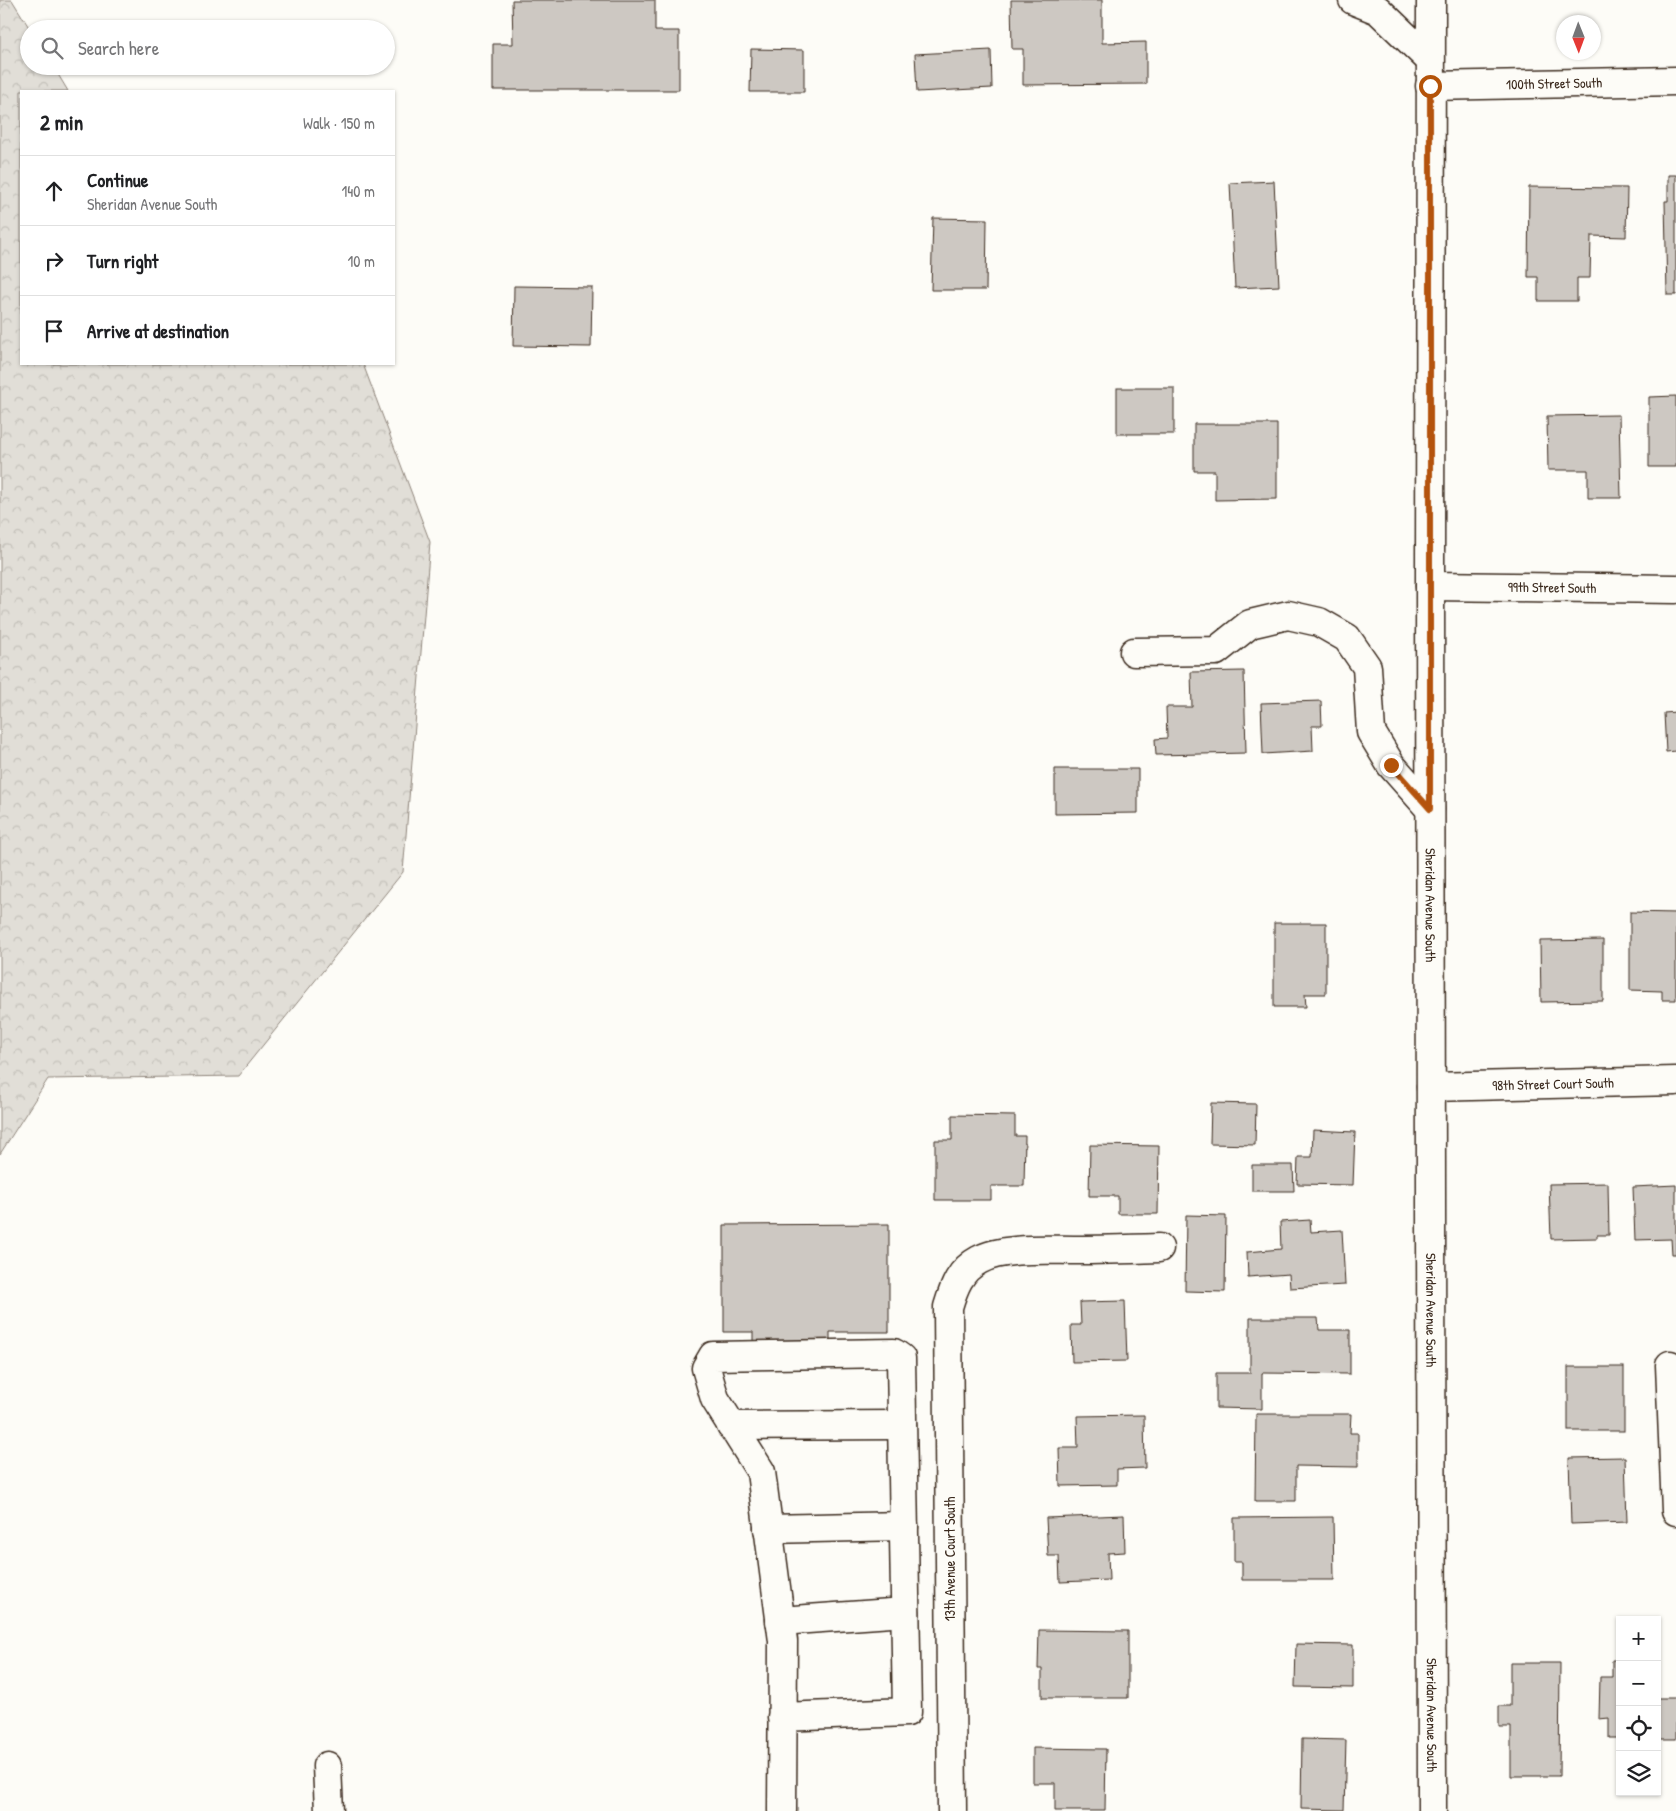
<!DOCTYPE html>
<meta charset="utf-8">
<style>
body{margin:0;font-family:"Patrick Hand",sans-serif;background:#f2f2f2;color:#202124}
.controls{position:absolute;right:15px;bottom:15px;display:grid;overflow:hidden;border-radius:0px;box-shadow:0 1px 4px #0004}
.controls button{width:45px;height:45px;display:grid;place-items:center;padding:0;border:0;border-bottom:1px solid #e0e0e0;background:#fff;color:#202124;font:25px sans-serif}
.compass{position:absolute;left:1556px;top:15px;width:45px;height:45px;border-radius:50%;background:#fff;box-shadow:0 1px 4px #0004;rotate:179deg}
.stop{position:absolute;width:15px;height:15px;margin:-11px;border:4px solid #b45309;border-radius:50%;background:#fff}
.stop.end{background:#b45309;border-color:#fff;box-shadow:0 1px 5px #0008}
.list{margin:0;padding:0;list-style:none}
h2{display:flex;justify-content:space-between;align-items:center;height:65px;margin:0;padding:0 20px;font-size:21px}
h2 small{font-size:16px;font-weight:400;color:#757577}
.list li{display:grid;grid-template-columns:32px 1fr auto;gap:15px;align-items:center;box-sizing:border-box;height:70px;padding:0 20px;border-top:1px solid #e0e0e0}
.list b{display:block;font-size:19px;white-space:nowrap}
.list p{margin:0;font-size:16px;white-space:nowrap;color:#757577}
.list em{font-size:16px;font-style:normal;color:#757577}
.icon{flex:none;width:28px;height:28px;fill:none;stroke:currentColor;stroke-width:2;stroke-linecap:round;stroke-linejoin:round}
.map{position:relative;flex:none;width:1676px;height:1811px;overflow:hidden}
.search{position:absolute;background:#fff;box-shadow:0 1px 4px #0004;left:20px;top:20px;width:375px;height:55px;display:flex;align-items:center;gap:12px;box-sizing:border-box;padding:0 18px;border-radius:28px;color:#757577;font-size:19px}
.panel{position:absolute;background:#fff;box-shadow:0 1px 4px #0004;left:20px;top:90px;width:375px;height:275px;border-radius:0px}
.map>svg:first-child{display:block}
.forest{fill:url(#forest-crowns);stroke:#8e847a}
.building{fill:#cdc8c2;stroke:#3b2a1e}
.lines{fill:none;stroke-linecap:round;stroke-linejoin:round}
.minor-casing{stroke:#3b2a1e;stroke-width:31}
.minor{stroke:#fdfcf7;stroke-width:28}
.route{stroke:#b45309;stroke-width:6}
.labels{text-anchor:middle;stroke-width:5;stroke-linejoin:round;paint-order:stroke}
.street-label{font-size:14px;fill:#3b2a1e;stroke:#fdfcf7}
</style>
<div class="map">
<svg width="1676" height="1811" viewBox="0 0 1676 1811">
<defs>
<pattern id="forest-crowns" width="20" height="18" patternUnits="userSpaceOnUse" patternTransform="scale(1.25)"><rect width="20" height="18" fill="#e1ded7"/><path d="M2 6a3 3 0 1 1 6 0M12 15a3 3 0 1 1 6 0" fill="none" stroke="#c2bfb8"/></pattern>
</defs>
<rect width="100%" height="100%" fill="#fdfcf7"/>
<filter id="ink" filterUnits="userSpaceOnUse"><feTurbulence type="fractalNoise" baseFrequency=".02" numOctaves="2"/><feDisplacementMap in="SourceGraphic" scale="10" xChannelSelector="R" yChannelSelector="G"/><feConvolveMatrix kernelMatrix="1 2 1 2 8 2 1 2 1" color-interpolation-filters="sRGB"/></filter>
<g filter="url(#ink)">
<polygon class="forest" points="0,0 12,0 30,29 29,66 53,66 68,91 21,91 21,364 363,364 430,542 403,872 238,1076 48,1079 0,1154"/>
<g class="building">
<polygon points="512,0 655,0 655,31 679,31 679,90 493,90 493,44 513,44"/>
<polygon points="1011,0 1102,0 1102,43 1146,42 1146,84 1023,85 1023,49 1012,49"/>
<polygon points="751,49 804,50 804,92 750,92"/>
<polygon points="991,50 992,88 917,92 915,54"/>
<polygon points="1668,175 1676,175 1676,295 1667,295 1665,201 1668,201"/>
<polygon points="1274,181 1279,286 1235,288 1230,183"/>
<polygon points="1529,187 1627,188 1626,237 1591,236 1590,278 1577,278 1577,301 1538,301 1538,277 1528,277"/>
<polygon points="933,218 987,219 986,290 931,290"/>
<polygon points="514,286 592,287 591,347 513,346"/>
<rect x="1117" y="388" width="57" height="46"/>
<polygon points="1676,396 1676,467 1649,467 1649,397"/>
<polygon points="1619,415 1621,498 1588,498 1588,470 1548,470 1547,416"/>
<polygon points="1194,424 1277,424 1277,499 1215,500 1215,471 1194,471"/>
<polygon points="1244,671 1246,753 1156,755 1155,739 1167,738 1166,707 1192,707 1191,672"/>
<polygon points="1321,701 1322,726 1312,726 1313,751 1263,754 1261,703"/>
<polygon points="1676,712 1676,751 1666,752 1664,713"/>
<polygon points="1055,769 1138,769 1138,813 1055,814"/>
<polygon points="1630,912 1676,913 1676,1000 1662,1000 1662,991 1630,990"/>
<polygon points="1274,923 1326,923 1326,994 1305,994 1306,1007 1274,1007"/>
<polygon points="1603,940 1603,1001 1541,1002 1540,941"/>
<polygon points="1211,1103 1256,1104 1255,1145 1210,1144"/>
<polygon points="952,1115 1015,1116 1015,1136 1025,1136 1024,1186 991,1186 991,1200 935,1200 935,1140 952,1140"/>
<polygon points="1313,1130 1355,1132 1353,1185 1297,1184 1298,1157 1312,1157"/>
<polygon points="1090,1145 1159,1146 1158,1214 1118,1214 1118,1196 1089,1196"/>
<polygon points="1252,1165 1293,1165 1294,1191 1252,1191"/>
<polygon points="1608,1183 1609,1235 1597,1235 1597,1238 1551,1239 1549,1184"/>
<polygon points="1676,1185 1676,1254 1672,1254 1671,1239 1635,1240 1633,1187"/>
<polygon points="1186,1215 1226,1216 1225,1292 1185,1291"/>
<polygon points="1310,1220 1311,1232 1342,1230 1345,1285 1290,1288 1289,1274 1248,1277 1247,1252 1281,1249 1280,1222"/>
<polygon points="889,1224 889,1332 830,1332 830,1352 753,1353 753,1332 724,1332 724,1225"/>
<polygon points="1125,1301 1127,1361 1072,1362 1071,1325 1081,1325 1080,1302"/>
<polygon points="1250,1318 1318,1318 1319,1330 1350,1330 1350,1374 1262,1373 1262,1409 1216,1408 1216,1373 1250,1373"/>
<rect x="1568" y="1367" width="56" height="64"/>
<polygon points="1256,1414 1351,1414 1350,1433 1358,1433 1358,1467 1296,1466 1296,1501 1255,1501"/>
<polygon points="1144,1415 1145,1468 1117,1469 1117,1485 1060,1486 1059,1448 1078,1448 1077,1416"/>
<polygon points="1625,1457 1627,1522 1571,1524 1569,1458"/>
<polygon points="1124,1515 1125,1552 1108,1553 1109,1580 1060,1582 1059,1556 1048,1556 1046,1518"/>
<polygon points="1333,1517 1334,1580 1242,1580 1242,1562 1234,1562 1234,1518"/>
<polygon points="1039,1630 1128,1631 1128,1698 1042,1698 1042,1669 1038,1669"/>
<polygon points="1296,1644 1353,1645 1353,1688 1295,1687"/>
<polygon points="1612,1660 1620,1660 1620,1738 1609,1738 1609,1718 1599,1719 1600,1677 1612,1677"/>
<polygon points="1510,1663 1560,1663 1559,1776 1511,1776 1511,1727 1499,1727 1499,1706 1510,1706"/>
<rect x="1657" y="1698" width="19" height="41"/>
<polygon points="1302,1739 1346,1740 1344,1810 1301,1809"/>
<polygon points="1033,1748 1106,1749 1105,1811 1055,1811 1055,1783 1033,1783"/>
</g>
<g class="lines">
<g class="minor-casing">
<g id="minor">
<polyline points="1353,0 1378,10 1430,60"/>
<path id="s1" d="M1431,0L1430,574L1432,1811"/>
<path id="s2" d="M1430,86L1676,81"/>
<path id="s3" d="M1430,586L1676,589"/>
<polyline points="1134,652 1216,651 1250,624 1288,615 1319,622 1347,638 1367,667 1371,732 1391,765 1430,809"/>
<path id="s4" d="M1431,1087L1676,1081"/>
<polyline points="1670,1365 1676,1511"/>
<polyline points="731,1426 902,1425"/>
<polyline points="768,1529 904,1526"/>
<polyline points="780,1621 905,1612"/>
<polyline points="327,1766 329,1811"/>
<polyline points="782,1811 783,1641 761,1472 715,1399 706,1368 713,1356 894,1353 901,1358 907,1712 782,1717"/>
<path d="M952,1811L948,1307C954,1287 960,1270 979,1260C1002,1247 1048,1250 1074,1250C1103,1250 1131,1249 1159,1248"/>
</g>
</g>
<use href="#minor" class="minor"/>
</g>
</g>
<g class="lines" filter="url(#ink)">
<polyline class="route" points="1391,765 1430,809 1430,86"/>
</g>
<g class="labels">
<g class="street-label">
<text dy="5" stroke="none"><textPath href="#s2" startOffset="124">100th Street South</textPath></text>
<text dy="5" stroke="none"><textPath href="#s3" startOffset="122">99th Street South</textPath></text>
<text dy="5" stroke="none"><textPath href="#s1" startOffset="905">Sheridan Avenue South</textPath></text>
<text dy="5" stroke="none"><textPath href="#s4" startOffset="122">98th Street Court South</textPath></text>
<text dy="5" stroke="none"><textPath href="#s1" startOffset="1310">Sheridan Avenue South</textPath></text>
<text transform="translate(950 1559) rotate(-90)" y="5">13th Avenue Court South</text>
<text dy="5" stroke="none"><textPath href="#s1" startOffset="1715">Sheridan Avenue South</textPath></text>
</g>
</g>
</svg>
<div class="controls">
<button>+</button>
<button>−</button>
<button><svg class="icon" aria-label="locate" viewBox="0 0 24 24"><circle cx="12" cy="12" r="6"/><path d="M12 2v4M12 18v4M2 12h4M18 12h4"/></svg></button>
<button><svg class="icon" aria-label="layers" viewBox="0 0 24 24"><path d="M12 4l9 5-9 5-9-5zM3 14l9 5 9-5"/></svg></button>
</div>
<svg class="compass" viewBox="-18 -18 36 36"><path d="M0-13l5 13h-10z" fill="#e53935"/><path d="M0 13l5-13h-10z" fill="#757577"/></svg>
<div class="stop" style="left:1430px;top:86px"></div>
<div class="stop end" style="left:1391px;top:765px"></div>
<div class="search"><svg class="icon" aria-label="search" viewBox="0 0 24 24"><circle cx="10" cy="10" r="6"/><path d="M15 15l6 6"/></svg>Search here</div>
<section class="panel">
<h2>2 min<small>Walk · 150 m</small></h2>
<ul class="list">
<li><svg class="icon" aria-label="ahead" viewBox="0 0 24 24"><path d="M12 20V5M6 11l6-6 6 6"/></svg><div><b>Continue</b><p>Sheridan Avenue South</p></div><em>140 m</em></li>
<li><svg class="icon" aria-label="right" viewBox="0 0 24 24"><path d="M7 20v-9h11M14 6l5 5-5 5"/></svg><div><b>Turn right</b></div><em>10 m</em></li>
<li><svg class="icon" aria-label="arrive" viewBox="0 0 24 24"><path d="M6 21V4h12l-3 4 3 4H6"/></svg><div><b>Arrive at destination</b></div></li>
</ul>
</section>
</div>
